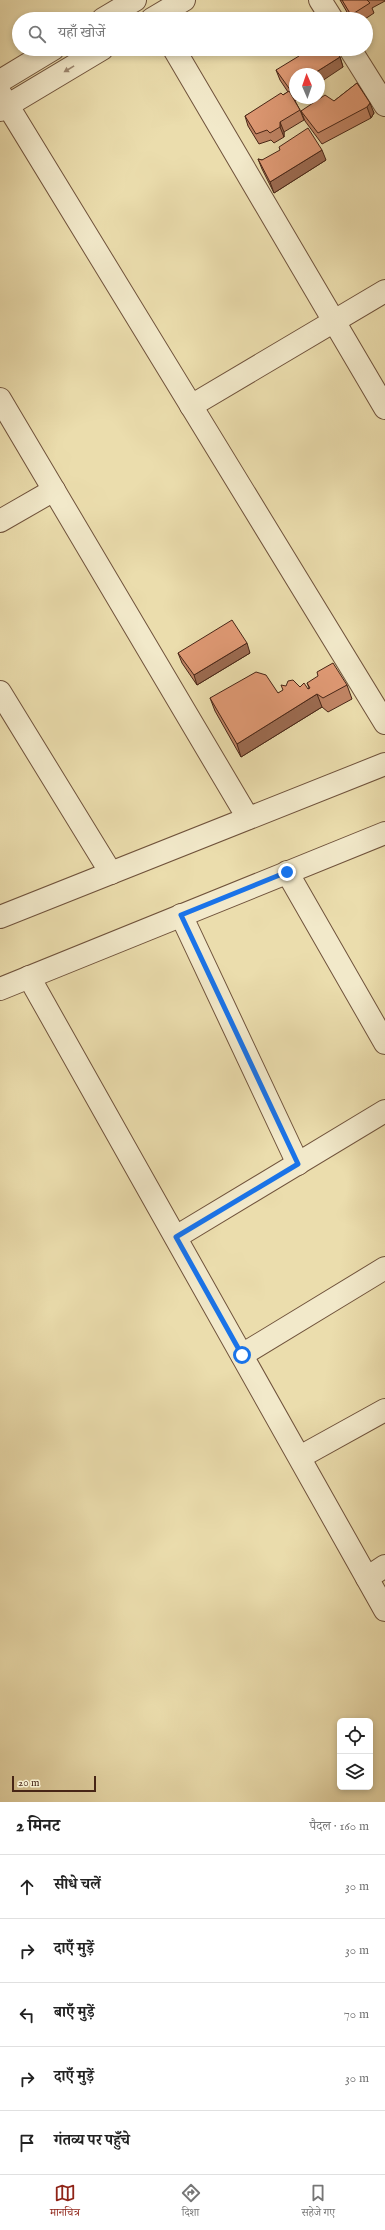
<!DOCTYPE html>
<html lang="hi">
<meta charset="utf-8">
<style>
body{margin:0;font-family:"IM FELL English","Noto Serif Devanagari",serif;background:#f6f6f6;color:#222}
.controls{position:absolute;right:12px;bottom:12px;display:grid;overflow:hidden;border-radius:6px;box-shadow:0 2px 6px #0003}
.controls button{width:36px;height:36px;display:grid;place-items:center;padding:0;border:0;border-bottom:1px solid #e0e0e0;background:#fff;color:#222;font:20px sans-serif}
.compass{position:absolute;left:289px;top:68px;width:36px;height:36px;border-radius:50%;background:#fff;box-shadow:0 2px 6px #0003;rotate:358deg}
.scale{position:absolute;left:12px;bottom:10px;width:84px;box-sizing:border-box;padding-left:4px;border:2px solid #472516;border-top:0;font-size:11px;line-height:14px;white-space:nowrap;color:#472516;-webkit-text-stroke:3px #f2e9ca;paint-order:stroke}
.stop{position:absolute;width:12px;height:12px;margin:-9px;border:3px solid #1a73e8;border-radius:50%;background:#fff}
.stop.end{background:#1a73e8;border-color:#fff;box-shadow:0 1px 4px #0008}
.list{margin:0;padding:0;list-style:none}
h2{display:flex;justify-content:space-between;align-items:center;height:52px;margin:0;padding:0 16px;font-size:17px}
h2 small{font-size:13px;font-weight:400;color:#767676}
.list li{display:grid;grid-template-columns:26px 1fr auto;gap:12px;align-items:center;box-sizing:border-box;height:64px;padding:0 16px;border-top:1px solid #e0e0e0}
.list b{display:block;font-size:15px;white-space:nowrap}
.list em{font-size:13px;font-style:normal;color:#767676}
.icon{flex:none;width:22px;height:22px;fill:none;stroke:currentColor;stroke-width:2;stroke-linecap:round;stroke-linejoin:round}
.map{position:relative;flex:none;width:385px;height:1802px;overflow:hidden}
.search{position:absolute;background:#fff;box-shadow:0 2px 6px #0003;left:12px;right:12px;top:12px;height:44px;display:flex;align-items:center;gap:10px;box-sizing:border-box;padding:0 14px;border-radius:22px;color:#767676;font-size:15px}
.sheet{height:372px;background:#fff}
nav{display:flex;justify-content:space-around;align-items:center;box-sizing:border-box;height:56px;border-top:1px solid #e0e0e0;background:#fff;font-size:11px;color:#767676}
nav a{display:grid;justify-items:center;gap:2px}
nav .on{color:#8f2418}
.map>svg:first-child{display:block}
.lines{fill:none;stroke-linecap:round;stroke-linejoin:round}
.street-casing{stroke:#70533c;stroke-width:24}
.street{stroke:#f2e9ca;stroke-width:22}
.wall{fill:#c08464;stroke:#472516}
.shaded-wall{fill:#9c6b51;stroke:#472516}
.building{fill:#df9974;stroke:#472516}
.oneway{fill:#9c8770}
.route{stroke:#1a73e8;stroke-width:5}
</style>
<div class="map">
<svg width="385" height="1802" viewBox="0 0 385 1802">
<rect width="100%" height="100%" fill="#ebddad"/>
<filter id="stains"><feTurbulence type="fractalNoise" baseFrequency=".005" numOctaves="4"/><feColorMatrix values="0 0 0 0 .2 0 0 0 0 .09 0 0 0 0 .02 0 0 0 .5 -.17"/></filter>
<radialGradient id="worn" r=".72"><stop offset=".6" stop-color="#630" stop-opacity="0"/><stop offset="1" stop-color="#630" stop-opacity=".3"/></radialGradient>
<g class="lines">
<g class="street-casing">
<g id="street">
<polyline points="320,0 332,19"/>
<polyline points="103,19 135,0"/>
<polyline points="152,19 184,0"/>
<polyline points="174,49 385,408"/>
<polyline points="350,49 385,105"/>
<polyline points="0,81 53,49"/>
<polyline points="0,93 385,723"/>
<polyline points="0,110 102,49"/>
<polyline points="0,399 248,818"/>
<polyline points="191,406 385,291"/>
<polyline points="0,521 54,490"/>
<polyline points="0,692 111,873"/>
<polyline points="287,872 385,1043"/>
<polyline points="181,915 298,1164"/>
<polyline points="0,917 385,764"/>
<polyline points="29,977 385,1610"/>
<polyline points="0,989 385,833"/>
<polyline points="176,1237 385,1111"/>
<polyline points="242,1355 385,1268"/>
<polyline points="300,1457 385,1410"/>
<polyline points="367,1578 385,1566"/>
</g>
</g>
<use href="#street" class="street"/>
</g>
<g class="wall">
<polygon points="340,0 385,0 385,1 372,8 374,13 365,19 351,19"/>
<polygon points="340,57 343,67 319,74 295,74 295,98 300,98 295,101 300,110 304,120 284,132 284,137 274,143 271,140 259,144 248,126 245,116 288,92 280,80 276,70"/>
<polygon points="357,83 374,113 371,118 322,144 305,121 301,111 334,101"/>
<polygon points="258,159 262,160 326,160 274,193 262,169"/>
<polygon points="178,653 250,653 197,685 182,663"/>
<polygon points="307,683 347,685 352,699 328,712 322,707 241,757 215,711 210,698 278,693 300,687 308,689 309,688"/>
</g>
<g class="shaded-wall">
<polygon points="340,57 343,67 319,83 319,74 313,74"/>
<polygon points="370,103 374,113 371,118 367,107"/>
<polygon points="280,122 284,132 284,137 280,127"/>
<polygon points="322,150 326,160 274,193 270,182"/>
<polygon points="247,643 250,653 197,685 194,675"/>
<polygon points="317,694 322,707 241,757 237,744"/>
</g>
<g class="building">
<polygon points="342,0 367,0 370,3 351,15"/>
<polygon points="301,49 334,49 340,57 313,74 295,74 295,89 291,91 276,70 299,56 298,52"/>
<polygon points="357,83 370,103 367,107 318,133 301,111 325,95 334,101"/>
<polygon points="289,91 300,110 280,122 280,127 270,133 267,130 256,134 245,116 281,93 283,95"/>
<polygon points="308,128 322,150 270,182 258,159 262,160 280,150 279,147"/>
<polygon points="232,620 247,643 194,675 178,653"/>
<polygon points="333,663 347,685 323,698 317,694 237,744 210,698 256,672 266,675 278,693 283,690 281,685 286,686 288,681 293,680 300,687 304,683 308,689 310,688 307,683 318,676 317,672"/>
</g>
<defs><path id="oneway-solid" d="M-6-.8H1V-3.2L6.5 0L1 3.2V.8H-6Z"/></defs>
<use class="oneway" href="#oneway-solid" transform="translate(69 69) rotate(149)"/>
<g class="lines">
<polyline class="route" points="242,1355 176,1237 298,1164 181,915 287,872"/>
</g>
<rect width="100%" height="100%" filter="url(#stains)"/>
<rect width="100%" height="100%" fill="url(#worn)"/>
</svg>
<div class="controls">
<button><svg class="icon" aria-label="locate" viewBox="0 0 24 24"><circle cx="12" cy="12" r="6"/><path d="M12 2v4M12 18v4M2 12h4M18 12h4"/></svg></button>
<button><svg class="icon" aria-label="layers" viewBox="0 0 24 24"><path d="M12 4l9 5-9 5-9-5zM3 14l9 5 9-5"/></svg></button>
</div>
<svg class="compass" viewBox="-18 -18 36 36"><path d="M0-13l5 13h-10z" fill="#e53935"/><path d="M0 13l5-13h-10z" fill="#767676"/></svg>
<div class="scale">20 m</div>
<div class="stop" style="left:242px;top:1355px"></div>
<div class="stop end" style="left:287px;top:872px"></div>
<div class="search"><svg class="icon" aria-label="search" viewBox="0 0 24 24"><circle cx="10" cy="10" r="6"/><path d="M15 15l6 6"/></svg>यहाँ खोजें</div>
</div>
<section class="sheet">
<h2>2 मिनट<small>पैदल · 160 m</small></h2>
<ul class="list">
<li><svg class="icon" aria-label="ahead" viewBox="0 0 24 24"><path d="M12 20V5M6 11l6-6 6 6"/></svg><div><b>सीधे चलें</b></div><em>30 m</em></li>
<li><svg class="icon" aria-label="right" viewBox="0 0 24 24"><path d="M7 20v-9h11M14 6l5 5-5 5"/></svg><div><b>दाएँ मुड़ें</b></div><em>30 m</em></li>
<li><svg class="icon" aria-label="left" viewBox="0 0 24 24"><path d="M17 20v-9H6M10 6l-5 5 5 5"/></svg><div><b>बाएँ मुड़ें</b></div><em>70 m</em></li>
<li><svg class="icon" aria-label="right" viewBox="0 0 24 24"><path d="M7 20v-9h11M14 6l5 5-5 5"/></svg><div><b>दाएँ मुड़ें</b></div><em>30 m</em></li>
<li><svg class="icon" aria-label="arrive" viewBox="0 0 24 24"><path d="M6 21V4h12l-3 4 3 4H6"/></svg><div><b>गंतव्य पर पहुँचे</b></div></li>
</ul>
</section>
<nav>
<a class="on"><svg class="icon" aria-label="map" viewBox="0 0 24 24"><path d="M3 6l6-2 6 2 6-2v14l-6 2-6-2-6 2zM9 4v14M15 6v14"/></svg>मानचित्र</a>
<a><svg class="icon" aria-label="directions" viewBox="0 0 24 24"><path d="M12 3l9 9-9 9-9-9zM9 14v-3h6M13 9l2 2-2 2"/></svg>दिशा</a>
<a><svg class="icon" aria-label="saved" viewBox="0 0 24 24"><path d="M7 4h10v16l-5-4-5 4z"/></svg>सहेजे गए</a>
</nav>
